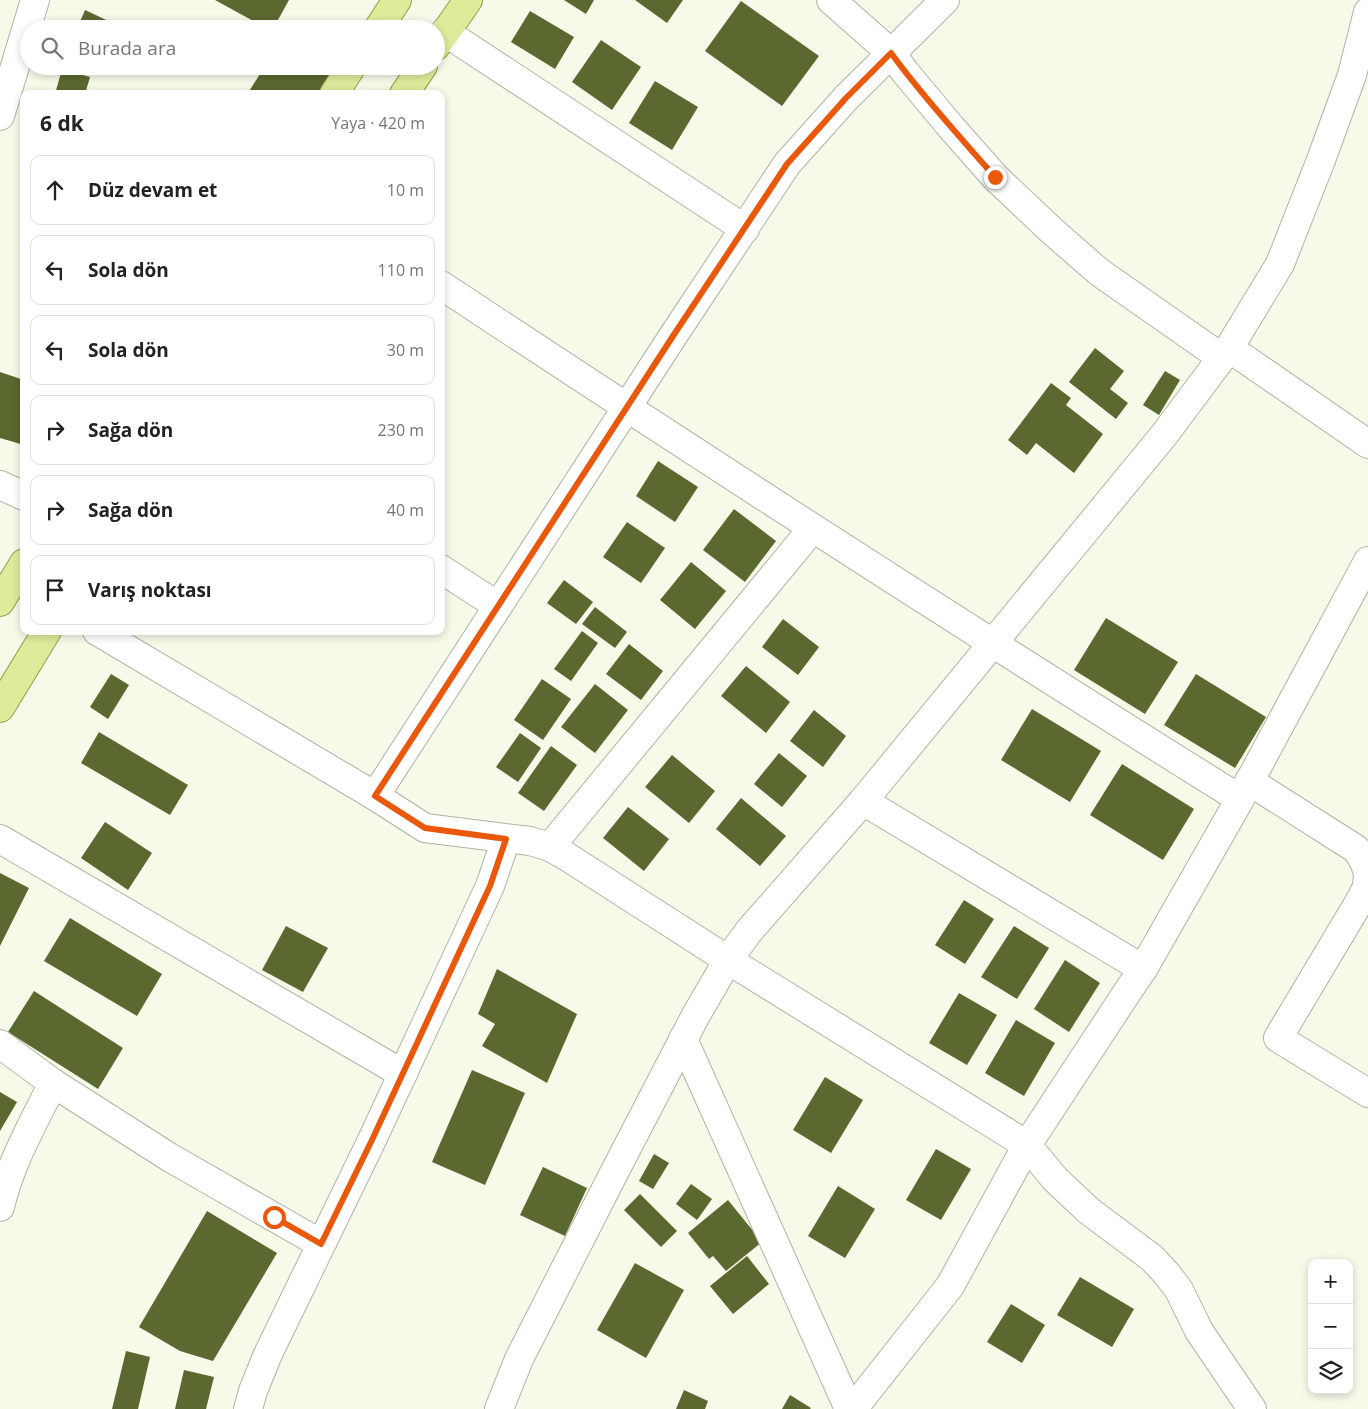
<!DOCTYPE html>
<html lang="tr">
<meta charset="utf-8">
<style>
body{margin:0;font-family:"Open Sans",sans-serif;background:#f6f6f6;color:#222}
.controls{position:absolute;right:15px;bottom:15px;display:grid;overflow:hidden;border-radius:10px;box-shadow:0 2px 8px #0003}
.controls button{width:45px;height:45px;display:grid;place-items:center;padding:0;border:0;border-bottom:1px solid #e0e0e0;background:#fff;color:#222;font:25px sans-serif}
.stop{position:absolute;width:15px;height:15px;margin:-11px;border:4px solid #ea580c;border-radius:50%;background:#fff}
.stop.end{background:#ea580c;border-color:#fff;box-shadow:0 1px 5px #0008}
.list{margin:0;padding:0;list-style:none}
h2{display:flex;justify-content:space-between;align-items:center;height:65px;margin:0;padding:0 20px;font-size:21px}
h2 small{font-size:16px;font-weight:400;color:#767676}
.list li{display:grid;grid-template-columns:32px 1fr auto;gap:15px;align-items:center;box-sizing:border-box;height:70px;margin:0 10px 10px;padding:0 10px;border:1px solid #e0e0e0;border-radius:10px}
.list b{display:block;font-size:19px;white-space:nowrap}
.list em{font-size:16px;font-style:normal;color:#767676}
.icon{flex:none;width:28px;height:28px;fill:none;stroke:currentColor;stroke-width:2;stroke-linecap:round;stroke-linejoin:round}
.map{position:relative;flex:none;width:1368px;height:1409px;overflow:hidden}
.search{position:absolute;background:#fff;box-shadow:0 2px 8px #0003;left:20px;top:20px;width:425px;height:55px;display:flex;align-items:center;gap:12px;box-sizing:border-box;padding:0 18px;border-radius:28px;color:#767676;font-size:19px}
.panel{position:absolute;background:#fff;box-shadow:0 2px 8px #0003;left:20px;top:90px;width:425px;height:545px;border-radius:10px}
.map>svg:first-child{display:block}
.building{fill:#5b6830}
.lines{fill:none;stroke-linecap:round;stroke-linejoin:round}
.minor-casing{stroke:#afb4a4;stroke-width:30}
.major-casing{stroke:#8ea147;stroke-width:30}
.minor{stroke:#fff;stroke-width:28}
.major{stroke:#dcec9b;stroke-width:28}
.route{stroke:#ea580c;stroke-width:6}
</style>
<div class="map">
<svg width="1368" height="1409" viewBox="0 0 1368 1409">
<rect width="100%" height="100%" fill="#f5fae9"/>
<g class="building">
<polygon points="215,0 289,0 273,29 268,29"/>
<polygon points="564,0 594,0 586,14"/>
<polygon points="635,0 683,0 667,23"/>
<polygon points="741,1 819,56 782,106 705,51"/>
<polygon points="85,10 115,24 113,29 77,29"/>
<polygon points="530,11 574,37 555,69 511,42"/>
<polygon points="601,40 641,67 612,110 572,82"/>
<polygon points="265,66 329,66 336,71 320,94 250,94 248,93"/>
<polygon points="62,69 90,77 85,94 55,94"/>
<polygon points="655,81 698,107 672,150 629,123"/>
<polygon points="1095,348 1124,371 1110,389 1128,403 1116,419 1069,382"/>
<polygon points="1165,371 1180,380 1159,415 1143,405"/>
<polygon points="0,372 24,380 24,445 0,438"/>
<polygon points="1051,383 1071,398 1066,405 1103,434 1074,473 1036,443 1027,455 1008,440"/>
<polygon points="658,461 698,487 675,522 636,496"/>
<polygon points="734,509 776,541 745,582 703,550"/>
<polygon points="627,522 665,548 641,583 603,557"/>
<polygon points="691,562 726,591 695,629 660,600"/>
<polygon points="564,580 593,602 576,624 547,603"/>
<polygon points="595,607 627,632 615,648 582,624"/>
<polygon points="1106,618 1178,662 1145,714 1074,670"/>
<polygon points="783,619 819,647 798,675 762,647"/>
<polygon points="582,631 598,643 571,681 554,669"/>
<polygon points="629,644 663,671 641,700 606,674"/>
<polygon points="746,666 790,702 766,733 721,696"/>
<polygon points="111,674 129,685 108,719 90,707"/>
<polygon points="1196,674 1266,717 1235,768 1164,725"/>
<polygon points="542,679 571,699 543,740 514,720"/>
<polygon points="595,684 628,710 595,753 561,727"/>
<polygon points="1032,709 1101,751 1070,802 1001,760"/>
<polygon points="814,710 846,736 823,767 790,741"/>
<polygon points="99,732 188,785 170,815 81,763"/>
<polygon points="520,733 541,748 518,782 496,767"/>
<polygon points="551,746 577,765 544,811 518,793"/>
<polygon points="779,753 807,776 782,807 754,784"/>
<polygon points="672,755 715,791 689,823 645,787"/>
<polygon points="1122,764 1194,809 1163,860 1090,815"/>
<polygon points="741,798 786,836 760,866 716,829"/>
<polygon points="628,807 669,839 644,871 603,838"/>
<polygon points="105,822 152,853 128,890 81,858"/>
<polygon points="0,873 29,888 0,946"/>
<polygon points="964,900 994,919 965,964 935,945"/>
<polygon points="70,918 162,974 137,1016 44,961"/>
<polygon points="286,926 328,948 303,992 262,970"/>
<polygon points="1014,926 1049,948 1017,999 981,977"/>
<polygon points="1065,960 1100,983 1069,1032 1034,1009"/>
<polygon points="497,969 577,1014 547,1083 482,1046 495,1024 478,1014"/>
<polygon points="34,991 123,1048 98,1089 8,1032"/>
<polygon points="959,993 997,1015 967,1065 929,1043"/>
<polygon points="1016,1020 1055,1043 1024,1096 985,1073"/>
<polygon points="472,1070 525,1093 485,1185 432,1162"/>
<polygon points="825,1077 863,1100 831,1153 793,1130"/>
<polygon points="0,1092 17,1102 0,1131"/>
<polygon points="936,1149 971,1169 941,1220 906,1200"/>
<polygon points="654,1154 669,1163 653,1189 639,1181"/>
<polygon points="543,1167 587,1188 565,1236 520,1215"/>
<polygon points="691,1184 712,1199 697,1220 676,1204"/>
<polygon points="838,1186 875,1209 845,1258 808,1236"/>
<polygon points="640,1194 677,1231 661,1247 624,1210"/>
<polygon points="728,1200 762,1242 726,1271 713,1256 709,1259 688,1233"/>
<polygon points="207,1211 277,1253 213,1361 180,1351 139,1327"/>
<polygon points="747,1256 769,1284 733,1314 710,1286"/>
<polygon points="635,1263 684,1290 646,1358 597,1330"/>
<polygon points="1080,1277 1134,1309 1112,1347 1057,1315"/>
<polygon points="1011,1304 1045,1325 1022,1363 987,1342"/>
<polygon points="126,1351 150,1357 138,1409 112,1409"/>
<polygon points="184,1370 214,1377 206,1409 175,1409"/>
<polygon points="684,1390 708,1401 705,1409 676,1409"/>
<polygon points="790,1395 811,1408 810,1409 782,1409"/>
</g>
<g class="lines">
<g class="minor-casing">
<g id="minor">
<polyline points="831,0 891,53 905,72 950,126 995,177 1051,230 1099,272 1222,358"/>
<polyline points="445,32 745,229"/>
<polyline points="0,116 35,0"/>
<path d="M441,285C705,460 971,631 1240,799"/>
<polyline points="1229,348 1368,444"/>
<polyline points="0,485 24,496"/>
<polyline points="441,569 498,606"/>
<polyline points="97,631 375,796 425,828 530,841 550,847 566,856 728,960 1027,1145 1055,1179 1089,1211 1152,1258 1166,1273 1179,1290 1199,1331 1252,1409"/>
<path d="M1249,781L1356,849C1363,858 1367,865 1368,876"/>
<polyline points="375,796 673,336 787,164 846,98 945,0"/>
<polyline points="863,801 1143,969"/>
<polyline points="0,839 403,1074"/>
<polyline points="550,847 813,528"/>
<polyline points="1368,879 1366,889 1361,899 1278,1038 1368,1093"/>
<polyline points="683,1039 849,1409"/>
<polyline points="0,1044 53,1083 169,1157 321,1244"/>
<path d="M0,1207C10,1163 33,1124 53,1083"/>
<polyline points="248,1409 253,1391 268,1354 371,1142 490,886 506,839"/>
<polyline points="499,1409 519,1359 617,1167 696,1015 728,960 749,931 863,801 1164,435 1229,348 1280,264 1321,160 1352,75 1368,12"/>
<polyline points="853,1409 950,1286 1027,1145 1126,994 1143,969 1240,799 1368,561"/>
</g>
</g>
<g class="major-casing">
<g id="major">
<polyline points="378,29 397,0"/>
<polyline points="436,46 468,0"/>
<polyline points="334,94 352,66"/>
<polyline points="404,94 423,66"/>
<polyline points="0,602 24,563"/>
<polyline points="0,708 47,631"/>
</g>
</g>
<use href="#minor" class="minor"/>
<use href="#major" class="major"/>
</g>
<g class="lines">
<path class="route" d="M274,1217L321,1244L371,1142L490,886L506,839L425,828L375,796L673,336L787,164L846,98L891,53C923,97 960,137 995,177"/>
</g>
</svg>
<div class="controls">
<button>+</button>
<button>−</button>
<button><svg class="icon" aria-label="layers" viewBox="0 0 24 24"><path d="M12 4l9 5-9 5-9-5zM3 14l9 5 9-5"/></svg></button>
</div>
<div class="stop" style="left:274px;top:1217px"></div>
<div class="stop end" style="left:995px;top:177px"></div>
<div class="search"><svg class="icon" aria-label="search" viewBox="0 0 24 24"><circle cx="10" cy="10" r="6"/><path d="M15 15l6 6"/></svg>Burada ara</div>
<section class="panel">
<h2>6 dk<small>Yaya · 420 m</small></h2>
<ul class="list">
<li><svg class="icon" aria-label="ahead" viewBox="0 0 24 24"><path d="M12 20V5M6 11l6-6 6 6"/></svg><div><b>Düz devam et</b></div><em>10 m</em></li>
<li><svg class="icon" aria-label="left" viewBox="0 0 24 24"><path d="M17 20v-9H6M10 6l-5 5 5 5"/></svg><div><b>Sola dön</b></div><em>110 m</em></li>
<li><svg class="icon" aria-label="left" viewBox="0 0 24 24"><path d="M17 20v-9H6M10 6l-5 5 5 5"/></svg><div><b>Sola dön</b></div><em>30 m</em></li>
<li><svg class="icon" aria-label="right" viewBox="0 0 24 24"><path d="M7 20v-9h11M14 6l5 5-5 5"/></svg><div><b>Sağa dön</b></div><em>230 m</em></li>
<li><svg class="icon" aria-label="right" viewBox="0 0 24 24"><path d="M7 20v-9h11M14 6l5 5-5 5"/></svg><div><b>Sağa dön</b></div><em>40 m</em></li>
<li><svg class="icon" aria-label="arrive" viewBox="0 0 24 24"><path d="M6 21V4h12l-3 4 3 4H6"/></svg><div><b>Varış noktası</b></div></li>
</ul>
</section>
</div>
